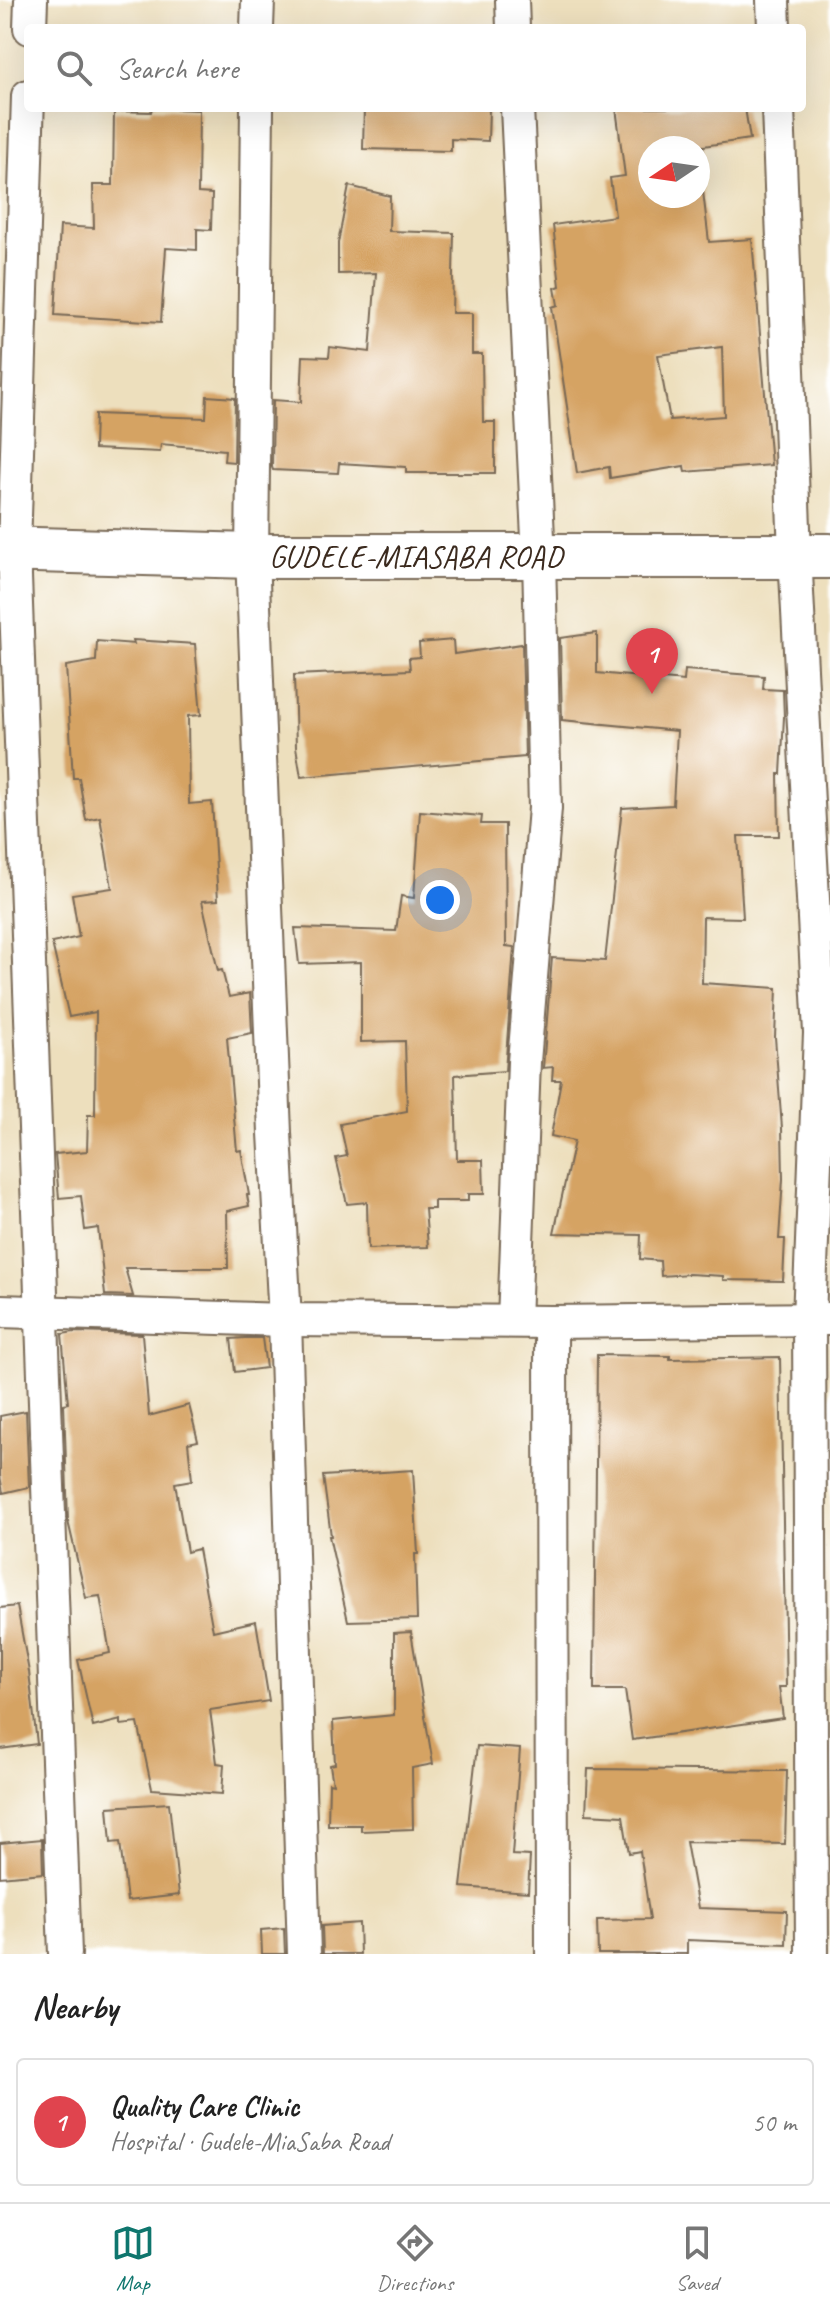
<!DOCTYPE html>
<meta charset="utf-8">
<style>
body{margin:0;font-family:Caveat,sans-serif;background:#f2f2f2;color:#222}
.compass{position:absolute;left:638px;top:136px;width:72px;height:72px;border-radius:50%;background:#fff;box-shadow:0 8px 32px #0002;rotate:257deg}
.you{position:absolute;left:440px;top:900px;width:28px;height:28px;margin:-20px;border:6px solid #fff;border-radius:50%;background:#1a73e8;box-shadow:0 0 0 12px #1a73e833}
.badge{display:grid;place-items:center;width:52px;height:52px;border-radius:50%;background:#0f766e;color:#fff;font-size:26px;font-weight:700}
.pin{position:absolute;translate:-50% -66px;filter:drop-shadow(0 2px 4px #0008)}
.pin::after{content:'';position:absolute;top:42px;width:28px;height:24px;background:inherit;clip-path:polygon(0 0,100% 0,50% 100%)}
.list{margin:0;padding:0;list-style:none}
h2{display:flex;justify-content:space-between;align-items:center;height:104px;margin:0;padding:0 32px;font-size:34px}
h2 small{font-size:26px;font-weight:400;color:#767676}
.list li{display:grid;grid-template-columns:52px 1fr auto;gap:24px;align-items:center;box-sizing:border-box;height:128px;margin:0 16px 16px;padding:0 16px;border:2px solid #e0e0e0;border-radius:8px}
.list b{display:block;font-size:30px;white-space:nowrap}
.list p{margin:0;font-size:26px;white-space:nowrap;color:#767676}
.list em{font-size:26px;font-style:normal;color:#767676}
.icon{flex:none;width:44px;height:44px;fill:none;stroke:currentColor;stroke-width:2;stroke-linecap:round;stroke-linejoin:round}
.map{position:relative;flex:none;width:830px;height:1954px;overflow:hidden}
.search{position:absolute;background:#fff;box-shadow:0 8px 32px #0002;left:24px;right:24px;top:24px;height:88px;display:flex;align-items:center;gap:20px;box-sizing:border-box;padding:0 28px;border-radius:8px;color:#767676;font-size:30px}
.sheet{height:248px;background:#fff}
nav{display:flex;justify-content:space-around;align-items:center;box-sizing:border-box;height:112px;border-top:2px solid #e0e0e0;background:#fff;font-size:22px;color:#767676}
nav a{display:grid;justify-items:center;gap:4px}
nav .on{color:#0f766e}
.map>svg:first-child{display:block}
.building{fill:#d5a364;fill-rule:evenodd}
.lines{fill:none;stroke-linecap:round;stroke-linejoin:round}
.minor-casing{stroke:#796956;stroke-width:36}
.secondary-casing{stroke:#796956;stroke-width:48}
.minor{stroke:#fff;stroke-width:32}
.secondary{stroke:#fff;stroke-width:44}
.labels{text-anchor:middle;stroke-width:6;stroke-linejoin:round;paint-order:stroke}
.street-label{font-size:32px;fill:#3b2a1e;stroke:#fff}
</style>
<div class="map">
<svg width="830" height="1954" viewBox="0 0 830 1954">
<rect width="100%" height="100%" fill="#fff"/>
<filter id="ink" filterUnits="userSpaceOnUse"><feTurbulence type="fractalNoise" baseFrequency=".0125" numOctaves="2"/><feDisplacementMap in="SourceGraphic" scale="16" xChannelSelector="R" yChannelSelector="G"/><feConvolveMatrix kernelMatrix="1 2 1 2 8 2 1 2 1" color-interpolation-filters="sRGB"/></filter>
<filter id="wash" filterUnits="userSpaceOnUse"><feTurbulence type="fractalNoise" baseFrequency=".006" numOctaves="4" result="noise"/><feDisplacementMap in="SourceGraphic" scale="32" xChannelSelector="R" yChannelSelector="G"/><feGaussianBlur stdDeviation="1.8" result="paint"/><feColorMatrix in="noise" values="0 0 0 0 0 0 0 0 0 0 0 0 0 0 0 0 0 1.4 0 .05"/><feComposite in="paint" operator="in"/></filter>
<g filter="url(#wash)">
<rect width="100%" height="100%" fill="#eddfbd"/>
<g id="blocks">
<g class="building">
<polygon points="152,108 199,110 198,193 212,194 211,230 197,229 197,250 166,248 161,322 55,315 60,226 94,228 93,185 113,185 114,111 151,112"/>
<polygon points="364,108 489,108 488,141 451,139 451,151 363,149"/>
<path d="M616,108H745L750,139L703,146L705,166H700L709,242L752,239L771,465L685,472L684,466L610,478L609,467L577,473L552,307L558,305L555,288L560,286L553,225L615,216L610,178L625,176ZM650,148H698V196H650ZM722,347L724,416L670,420L658,355Z"/>
<polygon points="349,186 390,196 389,231 454,233 452,313 472,313 472,354 482,354 483,422 495,422 495,473 406,473 406,467 339,463 338,473 273,470 272,467 273,400 301,402 303,356 329,357 330,347 370,352 376,273 338,274 338,243"/>
<polygon points="207,396 235,398 234,462 224,461 225,450 161,444 160,452 94,449 95,414 206,418"/>
<polygon points="597,633 597,673 684,681 685,670 764,676 763,689 783,690 784,717 781,774 778,774 779,836 738,836 743,918 703,917 702,983 777,988 775,1037 782,1128 783,1179 779,1239 785,1239 783,1281 723,1280 723,1276 689,1274 661,1276 660,1261 640,1259 641,1235 554,1233 574,1141 551,1136 561,1080 552,1080 553,1067 543,1068 552,958 605,961 622,808 673,805 677,731 562,720 560,638"/>
<polygon points="133,640 195,644 201,715 188,716 189,804 212,802 218,900 202,901 218,971 222,970 229,997 250,993 252,1033 227,1038 237,1151 241,1150 249,1195 247,1195 249,1206 227,1211 228,1268 125,1268 133,1296 105,1295 98,1228 85,1230 81,1196 59,1198 55,1154 87,1151 88,1115 95,1115 96,1012 69,1017 52,943 79,937 72,894 112,888 100,817 86,820 79,778 73,778 66,666 96,661 97,641 134,644"/>
<polygon points="453,640 454,654 522,644 525,757 301,777 296,747 294,675 410,670 409,658 420,657 419,643"/>
<polygon points="420,811 482,816 481,824 505,824 506,946 514,947 505,1071 455,1075 457,1160 483,1160 484,1194 468,1194 468,1201 434,1201 434,1209 425,1209 428,1247 368,1249 367,1202 347,1204 336,1158 347,1156 340,1124 407,1111 405,1041 361,1042 361,962 299,964 295,928 396,931 401,896 414,898"/>
<polygon points="74,1332 142,1334 149,1416 189,1405 198,1441 188,1443 192,1480 175,1483 187,1552 198,1549 213,1631 256,1621 269,1701 210,1710 217,1763 224,1764 222,1794 152,1789 138,1723 121,1725 121,1720 93,1727 78,1660 110,1653 100,1596 86,1598 68,1521 64,1404 68,1403 62,1334"/>
<polygon points="245,1338 262,1338 266,1368 235,1372 231,1339"/>
<polygon points="597,1355 670,1356 670,1359 780,1357 786,1687 779,1687 783,1718 632,1740 625,1690 594,1690"/>
<polygon points="26,1411 29,1487 3,1493 0,1476 0,1416"/>
<polygon points="413,1470 418,1554 415,1554 417,1619 348,1621 329,1536 331,1536 323,1476"/>
<polygon points="17,1606 29,1672 37,1744 0,1749 0,1608"/>
<polygon points="411,1632 433,1764 412,1768 413,1829 361,1831 361,1825 328,1825 329,1783 333,1784 330,1765 335,1764 333,1721 394,1715 394,1633"/>
<polygon points="477,1746 520,1749 512,1855 530,1856 528,1892 461,1887"/>
<polygon points="588,1769 787,1771 785,1844 686,1842 698,1908 787,1911 786,1944 687,1940 687,1954 598,1954 597,1920 650,1919 640,1851 629,1853 623,1816 586,1814"/>
<polygon points="169,1803 179,1895 127,1901 120,1842 111,1843 108,1807"/>
<polygon points="42,1839 43,1873 0,1877 0,1843"/>
<polygon points="359,1923 360,1954 323,1954 322,1926"/>
<polygon points="284,1928 285,1954 262,1954 261,1930"/>
</g>
</g>
</g>
<g filter="url(#ink)">
<use href="#blocks" fill-opacity="0" stroke="#796956" stroke-width="2"/>
<g class="lines">
<g class="minor-casing">
<g id="minor">
<polyline points="512,0 513,28"/>
<polyline points="773,0 774,28"/>
<polyline points="30,28 31,0"/>
<polyline points="257,28 258,0"/>
<polyline points="28,96 14,549 65,1954"/>
<polyline points="257,108 252,556 275,1133 285,1320 304,1954"/>
<polyline points="778,108 795,554 820,1033 809,1319 812,1954"/>
<polyline points="0,1311 285,1320 551,1322 829,1319"/>
<polyline points="514,1321 524,1062 545,808 539,558 517,108"/>
<polyline points="551,1322 552,1954"/>
</g>
</g>
<g class="secondary-casing">
<g id="secondary">
<path id="s1" d="M0,549L252,556H830"/>
</g>
</g>
<use href="#minor" class="minor"/>
<use href="#secondary" class="secondary"/>
</g>
</g>
<g class="labels">
<g class="street-label">
<text dy="11" stroke="none"><textPath href="#s1" startOffset="416">GUDELE-MIASABA ROAD</textPath></text>
</g>
</g>
</svg>
<svg class="compass" viewBox="-18 -18 36 36"><path d="M0-13l5 13h-10z" fill="#e53935"/><path d="M0 13l5-13h-10z" fill="#767676"/></svg>
<div class="you"></div>
<div class="pin badge" style="left:652px;top:694px;background:#e0444e">1</div>
<div class="search"><svg class="icon" aria-label="search" viewBox="0 0 24 24"><circle cx="10" cy="10" r="6"/><path d="M15 15l6 6"/></svg>Search here</div>
</div>
<section class="sheet">
<h2>Nearby<small></small></h2>
<ul class="list">
<li><span class="badge" style="background:#e0444e">1</span><div><b>Quality Care Clinic</b><p>Hospital · Gudele-MiaSaba Road</p></div><em>50 m</em></li>
</ul>
</section>
<nav>
<a class="on"><svg class="icon" aria-label="map" viewBox="0 0 24 24"><path d="M3 6l6-2 6 2 6-2v14l-6 2-6-2-6 2zM9 4v14M15 6v14"/></svg>Map</a>
<a><svg class="icon" aria-label="directions" viewBox="0 0 24 24"><path d="M12 3l9 9-9 9-9-9zM9 14v-3h6M13 9l2 2-2 2"/></svg>Directions</a>
<a><svg class="icon" aria-label="saved" viewBox="0 0 24 24"><path d="M7 4h10v16l-5-4-5 4z"/></svg>Saved</a>
</nav>
